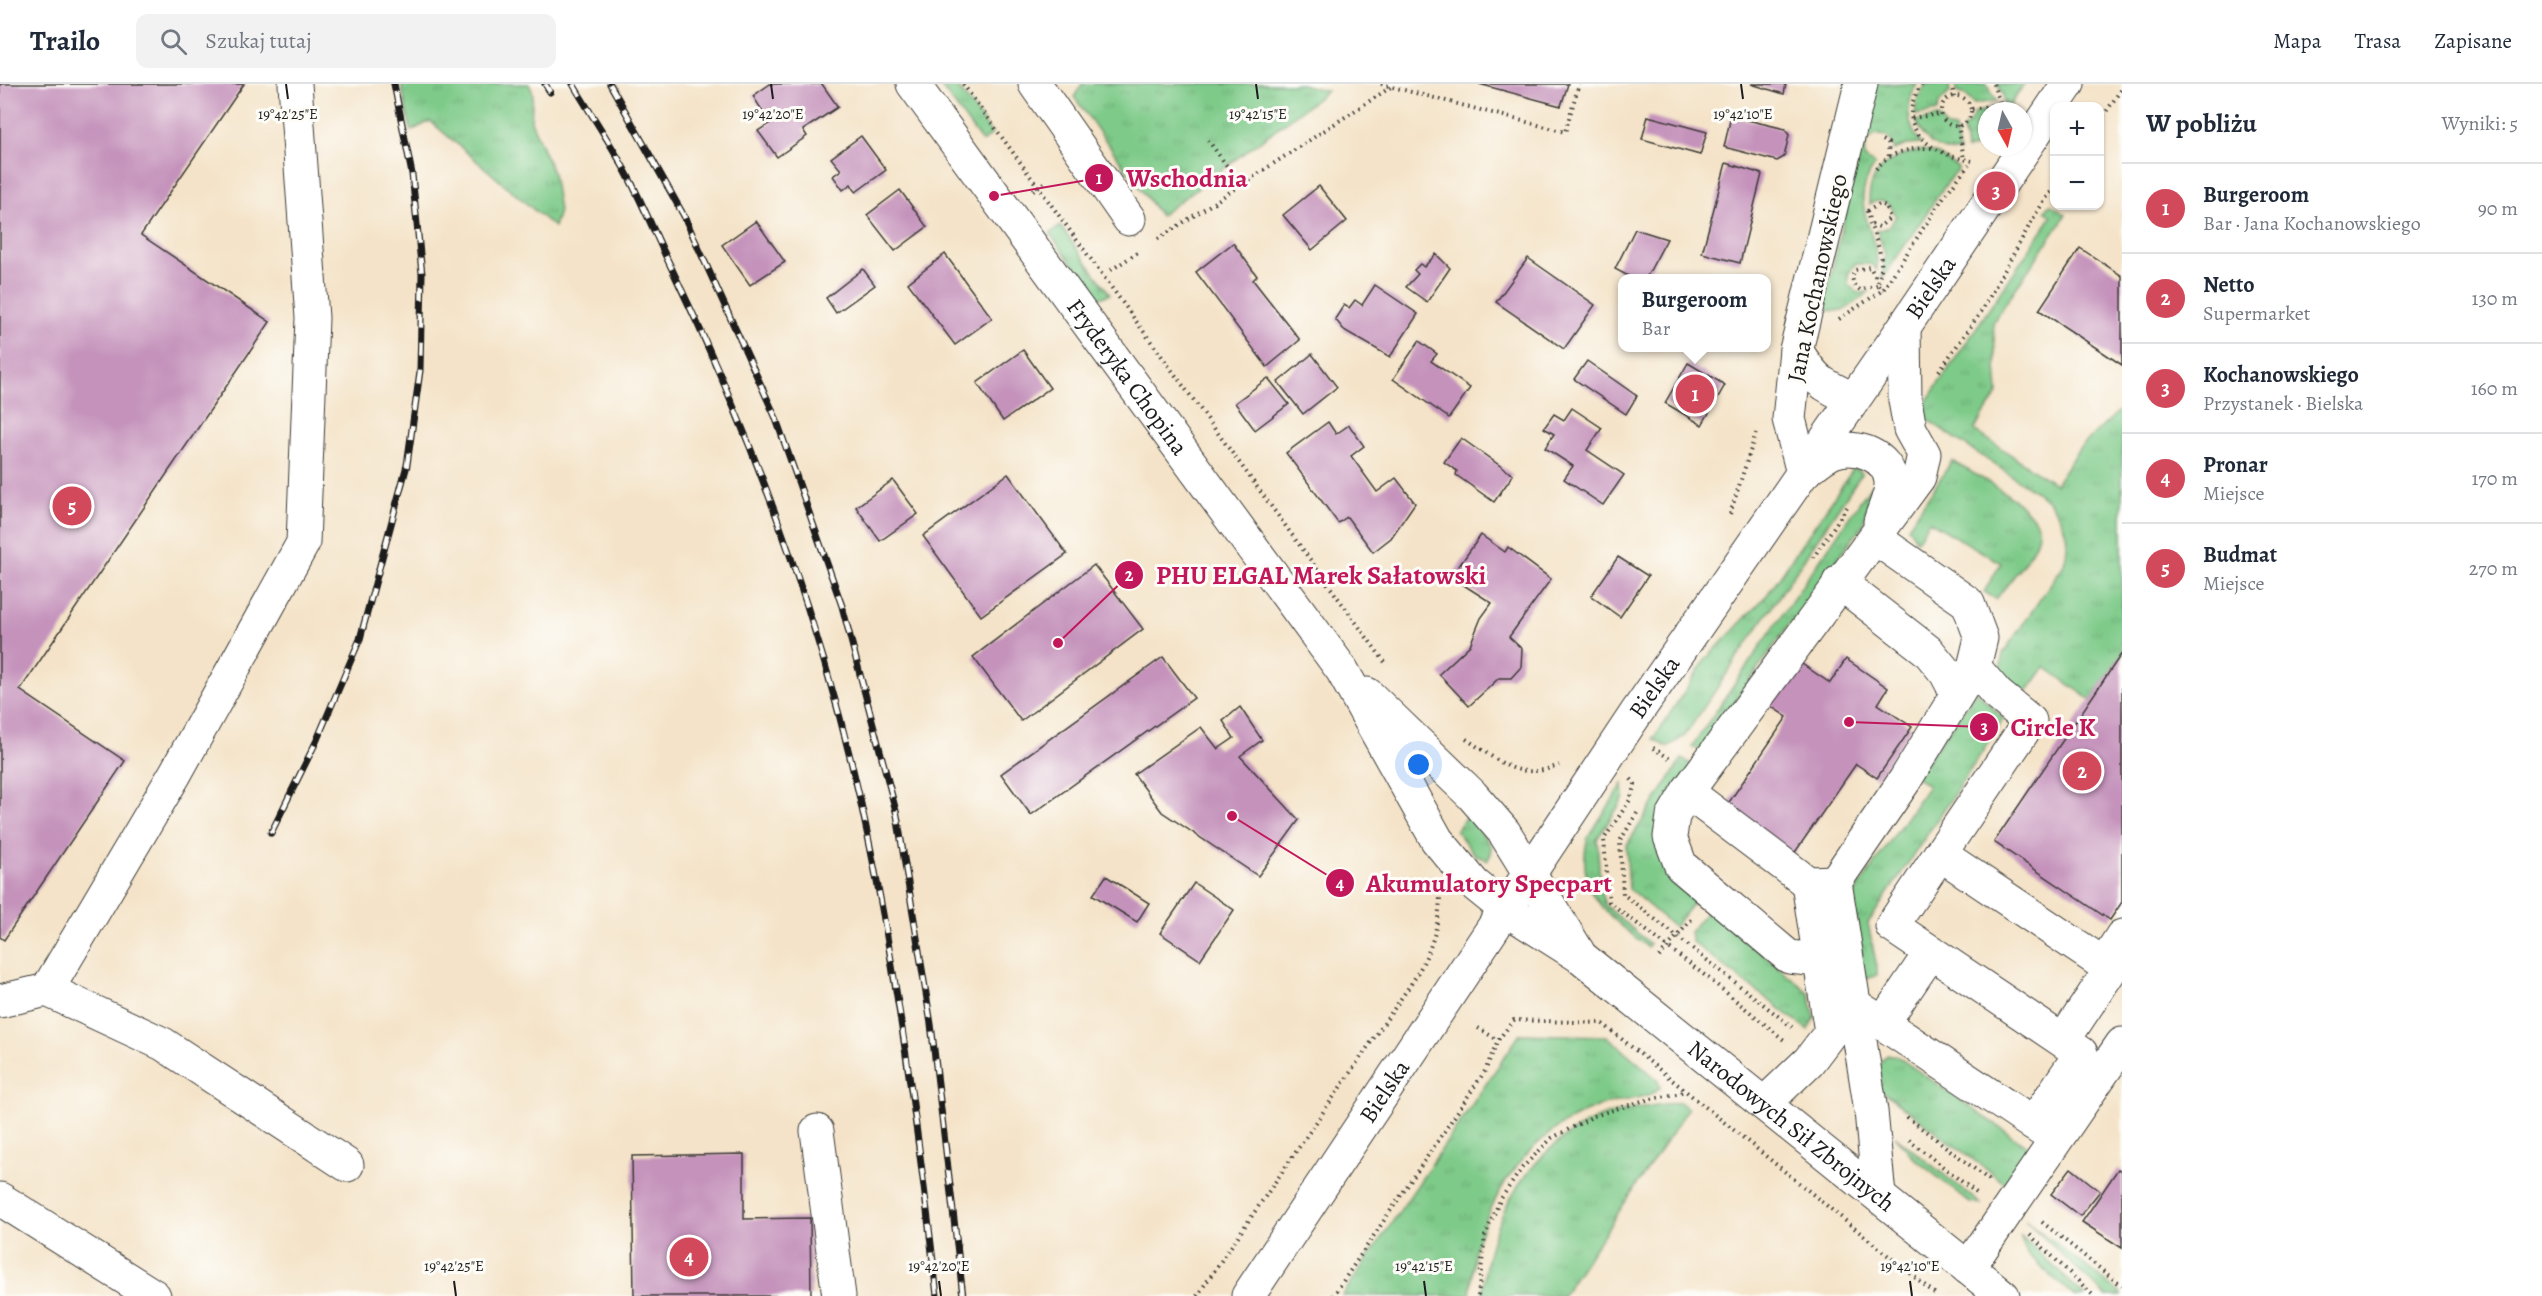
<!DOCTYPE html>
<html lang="pl">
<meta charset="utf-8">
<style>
body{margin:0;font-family:Alegreya,serif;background:#f2f2f3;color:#1f2937}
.controls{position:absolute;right:18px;top:18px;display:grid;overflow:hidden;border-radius:12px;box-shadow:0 2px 4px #0004}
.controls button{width:54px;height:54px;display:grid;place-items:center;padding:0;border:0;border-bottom:2px solid #e0e1e3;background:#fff;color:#1f2937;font:30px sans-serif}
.compass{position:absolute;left:1978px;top:18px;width:54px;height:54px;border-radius:50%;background:#fff;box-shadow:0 2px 4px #0004;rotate:172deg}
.you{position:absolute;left:1419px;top:681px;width:21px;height:21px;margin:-15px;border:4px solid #fff;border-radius:50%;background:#1a73e8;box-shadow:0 0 0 9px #1a73e833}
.badge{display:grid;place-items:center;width:39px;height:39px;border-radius:50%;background:#d1495b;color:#fff;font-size:20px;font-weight:700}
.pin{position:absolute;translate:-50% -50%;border:3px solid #fff;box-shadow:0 2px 6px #0006}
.popup{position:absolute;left:1618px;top:190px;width:153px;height:78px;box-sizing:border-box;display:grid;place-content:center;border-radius:12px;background:#fff;filter:drop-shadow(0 2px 4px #0005);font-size:20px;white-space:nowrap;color:#747a83}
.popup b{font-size:22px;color:#1f2937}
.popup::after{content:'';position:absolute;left:50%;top:100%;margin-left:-12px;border:12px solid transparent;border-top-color:#fff}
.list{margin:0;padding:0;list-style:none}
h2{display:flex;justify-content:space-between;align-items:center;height:78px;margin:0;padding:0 24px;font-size:26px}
h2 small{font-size:20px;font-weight:400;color:#747a83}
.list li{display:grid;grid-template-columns:39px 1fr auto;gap:18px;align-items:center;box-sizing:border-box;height:90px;padding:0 24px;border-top:2px solid #e0e1e3}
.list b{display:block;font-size:22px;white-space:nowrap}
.list p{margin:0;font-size:20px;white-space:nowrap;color:#747a83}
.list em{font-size:20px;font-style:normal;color:#747a83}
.icon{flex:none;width:33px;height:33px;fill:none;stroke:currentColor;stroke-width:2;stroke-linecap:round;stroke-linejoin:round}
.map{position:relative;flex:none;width:2122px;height:1212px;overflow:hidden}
header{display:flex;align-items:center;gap:36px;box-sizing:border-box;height:84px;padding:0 30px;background:#fff;border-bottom:2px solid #e0e1e3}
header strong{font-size:28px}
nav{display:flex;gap:33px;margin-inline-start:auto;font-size:21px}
.search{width:420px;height:54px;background:#f2f2f3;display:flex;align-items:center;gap:15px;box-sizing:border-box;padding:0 21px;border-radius:12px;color:#747a83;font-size:22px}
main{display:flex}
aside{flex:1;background:#fff}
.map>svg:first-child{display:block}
.grass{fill:url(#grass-tufts);stroke:#4d7352;stroke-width:1.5}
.building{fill:#c492bb}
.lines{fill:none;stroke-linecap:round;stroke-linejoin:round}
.minor-casing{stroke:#3c3a36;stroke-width:35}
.major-casing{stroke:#3c3a36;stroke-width:35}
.path{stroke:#3c3a36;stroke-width:4;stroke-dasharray:1.5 4.5;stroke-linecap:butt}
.minor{stroke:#fff;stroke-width:33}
.major{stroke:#fff;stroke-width:33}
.rail-casing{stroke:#1c1c1c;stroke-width:7}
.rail{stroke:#fdfcf7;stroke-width:4.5;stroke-dasharray:14;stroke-linecap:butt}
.ticks{fill:none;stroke:#1c1c1c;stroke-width:2}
.labels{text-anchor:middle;stroke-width:6;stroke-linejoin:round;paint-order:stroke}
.street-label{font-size:24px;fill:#1c1c1c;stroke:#fdfcf7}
.ticks-label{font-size:15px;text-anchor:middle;fill:#1c1c1c;stroke:#fdfcf7;stroke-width:6;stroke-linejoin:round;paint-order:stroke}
.leader{fill:none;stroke:#c2185b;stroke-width:2}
.callout-dot{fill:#c2185b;stroke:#fdfcf7;stroke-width:2}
.mark-label{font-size:18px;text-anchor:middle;font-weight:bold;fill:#fff}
.callout-label{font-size:26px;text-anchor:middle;font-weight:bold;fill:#c2185b;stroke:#fdfcf7;stroke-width:6;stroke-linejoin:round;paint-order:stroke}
</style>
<header>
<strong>Trailo</strong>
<div class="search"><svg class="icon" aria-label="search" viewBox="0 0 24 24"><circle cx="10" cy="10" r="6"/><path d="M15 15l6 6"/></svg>Szukaj tutaj</div>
<nav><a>Mapa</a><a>Trasa</a><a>Zapisane</a></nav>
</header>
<main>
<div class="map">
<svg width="2122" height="1212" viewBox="0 0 2122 1212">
<defs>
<pattern id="grass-tufts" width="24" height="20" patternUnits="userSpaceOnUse" patternTransform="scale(1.5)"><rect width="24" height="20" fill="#7eca89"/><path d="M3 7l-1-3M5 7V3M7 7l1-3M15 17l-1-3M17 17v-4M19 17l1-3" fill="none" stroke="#6cad76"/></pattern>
</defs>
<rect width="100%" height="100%" fill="#fdfcf7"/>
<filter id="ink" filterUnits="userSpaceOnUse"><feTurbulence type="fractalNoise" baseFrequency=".0167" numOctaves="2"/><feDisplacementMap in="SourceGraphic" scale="12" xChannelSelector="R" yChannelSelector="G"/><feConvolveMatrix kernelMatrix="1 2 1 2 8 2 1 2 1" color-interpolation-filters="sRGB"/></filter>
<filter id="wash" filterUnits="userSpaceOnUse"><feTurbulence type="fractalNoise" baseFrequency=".008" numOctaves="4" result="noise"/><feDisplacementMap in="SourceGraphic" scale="24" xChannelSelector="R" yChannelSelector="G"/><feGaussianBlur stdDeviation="1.35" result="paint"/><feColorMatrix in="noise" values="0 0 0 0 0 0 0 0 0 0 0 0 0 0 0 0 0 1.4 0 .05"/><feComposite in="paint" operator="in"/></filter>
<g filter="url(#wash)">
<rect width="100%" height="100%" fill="#f4e3c8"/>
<g class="grass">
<polygon points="401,0 529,0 533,9 531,37 553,89 559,127 554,143 430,37 411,47"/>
<polygon points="939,0 956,0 992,50 982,58"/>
<polygon points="1082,0 1302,0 1327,7 1160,132 1074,13"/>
<path d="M1875,0H1917C1904,22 1907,40 1921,60L1907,61L1894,66C1892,43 1860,47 1865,74L1875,81C1846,122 1879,145 1877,186L1871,180H1855L1848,190V200L1858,209L1869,208L1843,227L1823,226Z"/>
<polygon points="1926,0 1949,0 1950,8 1939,19 1938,27 1915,31 1917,15"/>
<polygon points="1956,0 1987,0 1996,17 1974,20 1965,11 1957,8"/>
<polygon points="1997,0 2024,0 2009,23 2004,20 2003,11"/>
<polygon points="1994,25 1998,27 1987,27 1987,45 1974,64 1966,66 1963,44 1969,40 1975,28"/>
<path d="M1938,33L1947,44L1955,45L1959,68C1938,68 1923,57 1916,37Z"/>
<path d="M1923,66L1937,70L1958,84V87L1953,90L1882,195L1885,171L1877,146C1887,145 1891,141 1896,132C1890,118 1883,113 1869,120C1868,85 1893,71 1923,66Z"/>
<path d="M2050,120L2066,131L1993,238L1998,309L1974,346L2055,400L2078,366L2122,324V569L2091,616L2045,583L2029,605L2021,610L2001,598L2000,585L2003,569L2063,482C2072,456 2065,439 2049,417L1925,334L1924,321L2052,132L2045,127Z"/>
<polygon points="1060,142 1110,210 1100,214 1094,210 1050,150"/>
<path d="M1952,377C1972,389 2042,424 2038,449C2036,468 2008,499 1996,515L1984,508L2001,479L1929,437L1917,457L1908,443Z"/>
<polygon points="1854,384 1862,389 1684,653 1667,663 1653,655 1706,575 1767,511"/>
<polygon points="1872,400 1863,441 1837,475 1839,483 1787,543 1701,668 1692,662"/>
<polygon points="1976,607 2003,634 1999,643 1868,839 1877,883 1877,891 1867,895 1863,892 1854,815 1857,805 1928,702 1916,693"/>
<polygon points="1682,675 1693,681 1670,714 1696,815 1674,843 1629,805 1626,762"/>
<path d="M1623,700L1624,714L1597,755L1601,809L1605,821L1650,860L1647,863C1610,832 1573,810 1588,753Z"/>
<polygon points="1467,731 1491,761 1491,770 1487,776 1475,771 1456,747"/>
<polygon points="1709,824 1809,909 1815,934 1808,946 1692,858 1690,848"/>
<path d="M1520,950L1607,952L1658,996L1660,1004C1650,1015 1615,1016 1599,1022C1544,1043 1508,1082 1486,1136C1482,1146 1477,1156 1475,1166C1472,1181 1472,1197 1470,1212H1342Z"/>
<path d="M1888,971H1895L2028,1063L2029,1071L2007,1101L1878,1004C1877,990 1874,979 1888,971Z"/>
<path d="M1680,1018L1688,1025L1562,1212H1482C1484,1197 1485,1181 1489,1167C1505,1109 1543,1057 1599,1034C1624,1024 1653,1022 1680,1018Z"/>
<polygon points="1895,1052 1981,1120 1970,1119 1915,1075"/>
<polygon points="2025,1136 2122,1210 2122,1212 2106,1212"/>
<polygon points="2020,1151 2085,1212 2074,1212 2027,1170"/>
</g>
<g id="blocks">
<g class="building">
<polygon points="0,0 244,0 141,151 270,238 20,606 125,677 4,856 0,853"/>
<polygon points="770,0 822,0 838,23 803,46 807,52 777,73 758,47 770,39 753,12"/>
<polygon points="1479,0 1568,0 1561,22"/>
<polygon points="1751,0 1786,0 1784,10"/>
<polygon points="1648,32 1707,48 1700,71 1642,55"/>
<polygon points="1731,32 1785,45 1789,51 1784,73 1777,77 1724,63"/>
<polygon points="861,52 886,86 856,108 851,100 843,106 833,92 841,86 831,74"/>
<polygon points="1726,79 1762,90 1740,179 1702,169"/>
<polygon points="1319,102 1347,137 1312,166 1283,131"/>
<polygon points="900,106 927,143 895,167 867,131"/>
<polygon points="756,137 785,178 750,201 722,161"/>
<polygon points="1635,145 1667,155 1646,194 1632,194 1615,185"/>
<polygon points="1233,159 1257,192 1253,196 1300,256 1267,283 1196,188"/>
<polygon points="2080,164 2122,192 2122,281 2039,226"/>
<polygon points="945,170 992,234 955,261 908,199"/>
<polygon points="1436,170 1450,184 1427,218 1406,203 1418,190 1414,186 1420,180 1424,183"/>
<polygon points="1528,174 1595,221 1564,265 1496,218"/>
<polygon points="863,185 875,201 836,229 826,214"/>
<polygon points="1375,201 1418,230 1390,273 1344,246 1335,235 1344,221 1349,224 1355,216 1362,221"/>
<polygon points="1419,257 1437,270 1431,277 1470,304 1449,334 1393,295"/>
<polygon points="1023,266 1050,304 1003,337 977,299"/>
<polygon points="1312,270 1337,303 1303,330 1278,298"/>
<polygon points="1587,277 1637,312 1626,330 1574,295"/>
<polygon points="1688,279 1725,301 1702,341 1665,319"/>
<polygon points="1268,294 1289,320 1255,346 1235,319"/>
<polygon points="1572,324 1602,344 1587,366 1624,391 1603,421 1564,395 1573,382 1545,364 1554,350 1544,344 1554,330 1564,336"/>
<polygon points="1328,338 1336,350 1349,341 1364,362 1351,372 1377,408 1396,394 1415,419 1391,454 1373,468 1347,433 1338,439 1286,369"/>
<polygon points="1461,354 1513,391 1494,418 1456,391 1457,387 1444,378"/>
<polygon points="1008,390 1067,470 981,532 923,452"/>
<polygon points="893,396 918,430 880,457 856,423"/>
<polygon points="1481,451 1505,468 1508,463 1551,495 1509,553 1522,565 1521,583 1511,594 1499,594 1469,622 1439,590 1470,561 1481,534 1492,519 1451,493"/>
<polygon points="1618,473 1648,492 1620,533 1591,512"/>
<polygon points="1094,481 1143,545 1021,637 973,573"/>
<polygon points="2122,569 2122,818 2110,836 1994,758"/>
<polygon points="1163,573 1194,614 1031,731 1001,690"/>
<polygon points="1846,575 1888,604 1878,620 1912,643 1877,694 1856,680 1789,777 1721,730 1787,633 1769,621 1799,578 1830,599"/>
<polygon points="1240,623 1262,656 1240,672 1299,736 1258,792 1162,728 1134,690 1201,643 1218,665 1234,654 1223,637"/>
<polygon points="1106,792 1149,819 1137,838 1093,811"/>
<polygon points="1194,799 1234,826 1200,876 1160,849"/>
<polygon points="744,1070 744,1135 810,1134 811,1212 634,1212 632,1072"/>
<polygon points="2071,1084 2100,1107 2080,1132 2051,1110"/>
<polygon points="2118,1085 2122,1087 2122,1164 2082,1138"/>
</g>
</g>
</g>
<g filter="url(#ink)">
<use href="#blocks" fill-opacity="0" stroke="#3c3a36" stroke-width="1.5"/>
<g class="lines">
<g class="minor-casing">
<g id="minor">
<polyline points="295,0 312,234 303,459 175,690 47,906 163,960 347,1081"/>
<path id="s1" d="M913,0L1342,586L1437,756L1474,800L1505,825L1581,873L2003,1212"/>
<polyline points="1035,0 1129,135"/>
<path d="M1861,0L1796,266L1789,335L1803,389C1812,382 1823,372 1833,368C1856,359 1889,372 1891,398C1892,410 1883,427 1880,438"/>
<path d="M1796,266C1815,297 1821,300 1853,315"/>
<polyline points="1875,454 1968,519 1981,554 1974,583 1905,696 1835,798 1871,1027 1879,1112"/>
<polyline points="1839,498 1928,567 1946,589 1957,610"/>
<polyline points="1367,610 1472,711 1504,748 1578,868"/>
<polyline points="1687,708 1673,732 1670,753 1681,782 1789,873 1819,876"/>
<polyline points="1940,770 2030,637 1997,610 1974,583"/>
<polyline points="1835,798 1808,799 1687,708 1919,393 1924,370 1910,345 1905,316 1904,243"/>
<polyline points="2104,880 2122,852"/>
<polyline points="0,917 47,906"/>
<polyline points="1855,921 2051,1052"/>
<polyline points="1883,939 1931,868"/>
<polyline points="1764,1020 1809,977 1831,948 1808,799"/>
<polyline points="2033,1040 2081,969 2063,957 2111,885 1940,770 1892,842 2063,957"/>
<polyline points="817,1047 839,1212"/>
<polyline points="0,1115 154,1212"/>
<polyline points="1968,1184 2122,960"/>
</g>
</g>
<g class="major-casing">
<g id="major">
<path id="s2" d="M1248,1212L1637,628L1904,243L2068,0"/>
</g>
</g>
<g class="path">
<polyline points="963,0 1387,581"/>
<polyline points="1381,0 1565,48 1579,0"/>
<path d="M1922,0C1891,44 1932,71 1973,77"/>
<polyline points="1952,0 1954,13"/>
<polyline points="1993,0 2003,27"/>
<circle cx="1956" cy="27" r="15"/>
<polyline points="1972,25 2002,20"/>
<polyline points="1912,34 1941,30"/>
<polyline points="2100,37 2122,4"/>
<polyline points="1958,41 1964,75"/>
<polyline points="1208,56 1240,100"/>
<polyline points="1882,56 1888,59 1889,74"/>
<path d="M1876,85C1891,67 1910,64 1932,64"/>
<polyline points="1033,106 1047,97"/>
<path d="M1867,127C1872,153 1889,173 1877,201L1883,206"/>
<polyline points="1867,127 1880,120 1886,122 1890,134 1879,143 1871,140"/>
<polyline points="1158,155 1391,3"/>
<polyline points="1111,186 1137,169"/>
<polyline points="1877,201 1860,206 1854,201 1852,193 1855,186 1870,183 1878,197"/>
<polyline points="1839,235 1883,206 1945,111 1969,81"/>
<polyline points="1939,287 1981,228 2037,128 2054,103"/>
<polyline points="1730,430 1756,349"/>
<polyline points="1813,474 1847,423"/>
<path d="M1466,655C1500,677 1517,698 1559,681"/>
<polyline points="1653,664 1669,674"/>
<polyline points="1631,695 1635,700 1630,716 1604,755 1609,818 1707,893 1784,956"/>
<polyline points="1637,729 1620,757 1623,810 1792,943"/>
<polyline points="1659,873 1692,835"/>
<path d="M1411,900C1429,872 1439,846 1440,812"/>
<polyline points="1478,944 1498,956 1514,936 1602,939 1938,1212"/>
<polyline points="1907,1033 1989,1096"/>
<polyline points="1909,1056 1979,1111"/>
<polyline points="2042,1138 2122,1202"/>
<polyline points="2030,1151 2094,1212"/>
<polyline points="1197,1212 1411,900"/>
<polyline points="1333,1212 1485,987 1498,956"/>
<polyline points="1478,1212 1485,1152 1500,1116 1522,1084 1552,1054 1594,1032 1642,1017 1686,1008"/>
</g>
<use href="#minor" class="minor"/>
<use href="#major" class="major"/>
<g class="rail-casing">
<g id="rail">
<polyline points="545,0 550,8"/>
<path d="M573,0C590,29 610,58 626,88C642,118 655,150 670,181C758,363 830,563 870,762C900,910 920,1061 937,1212"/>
<polyline points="610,0 684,132 775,332 842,522 897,731 931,940 963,1212"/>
<polyline points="271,749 316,658 360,555 407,381 420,287 422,190 412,90 394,0"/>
</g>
</g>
<use href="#rail" class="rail"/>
</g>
</g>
<path class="ticks" d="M286,0L288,15M771,0L773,15M1256,0L1258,15M1741,0L1743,15M454,1197L456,1212M939,1197L941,1212M1424,1197L1426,1212M1910,1197L1912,1212"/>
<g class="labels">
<g class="street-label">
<text transform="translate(1817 194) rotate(-78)" y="8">Jana Kochanowskiego</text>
<text dy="8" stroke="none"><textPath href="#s2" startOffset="1218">Bielska</textPath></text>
<text dy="8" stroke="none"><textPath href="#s1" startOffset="363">Fryderyka Chopina</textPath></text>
<text dy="8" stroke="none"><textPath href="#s2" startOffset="732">Bielska</textPath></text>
<text dy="8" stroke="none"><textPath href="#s2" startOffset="246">Bielska</textPath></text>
<text dy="8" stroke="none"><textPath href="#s1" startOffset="1378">Narodowych Sił Zbrojnych</textPath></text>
</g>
</g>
<g class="ticks-label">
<text x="288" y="35">19°42'25"E</text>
<text x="773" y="35">19°42'20"E</text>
<text x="1258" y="35">19°42'15"E</text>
<text x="1743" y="35">19°42'10"E</text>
<text x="454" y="1187">19°42'25"E</text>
<text x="939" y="1187">19°42'20"E</text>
<text x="1424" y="1187">19°42'15"E</text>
<text x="1910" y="1187">19°42'10"E</text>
</g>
<path class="leader" d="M994 112L1099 94M1058 559L1129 491M1849 638L1984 643M1232 732L1340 799"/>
<g class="callout-dot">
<circle cx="994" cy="112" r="6"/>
<circle cx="1058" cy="559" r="6"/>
<circle cx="1849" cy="638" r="6"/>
<circle cx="1232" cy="732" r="6"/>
<circle cx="1099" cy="94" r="15"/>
<circle cx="1129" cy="491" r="15"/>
<circle cx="1984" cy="643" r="15"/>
<circle cx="1340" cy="799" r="15"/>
</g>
<g class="mark-label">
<text x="1099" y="100">1</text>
<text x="1129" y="497">2</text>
<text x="1984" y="649">3</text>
<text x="1340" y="805">4</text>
</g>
<g class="callout-label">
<text x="1187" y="103">Wschodnia</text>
<text x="1321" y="500">PHU ELGAL Marek Sałatowski</text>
<text x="2053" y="652">Circle K</text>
<text x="1489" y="808">Akumulatory Specpart</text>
</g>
</svg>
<div class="controls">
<button>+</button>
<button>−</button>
</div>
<svg class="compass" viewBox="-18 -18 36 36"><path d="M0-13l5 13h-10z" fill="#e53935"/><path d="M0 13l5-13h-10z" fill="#747a83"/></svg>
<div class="you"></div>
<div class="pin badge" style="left:1695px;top:310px">1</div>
<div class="popup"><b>Burgeroom</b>Bar</div>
<div class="pin badge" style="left:2082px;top:687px">2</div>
<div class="pin badge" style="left:1996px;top:107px">3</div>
<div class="pin badge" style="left:689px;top:1173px">4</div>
<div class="pin badge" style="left:72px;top:422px">5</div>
</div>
<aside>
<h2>W pobliżu<small>Wyniki: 5</small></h2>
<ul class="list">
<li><span class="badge">1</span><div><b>Burgeroom</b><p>Bar · Jana Kochanowskiego</p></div><em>90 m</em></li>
<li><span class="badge">2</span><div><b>Netto</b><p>Supermarket</p></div><em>130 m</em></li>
<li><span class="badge">3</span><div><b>Kochanowskiego</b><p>Przystanek · Bielska</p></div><em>160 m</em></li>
<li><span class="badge">4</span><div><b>Pronar</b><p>Miejsce</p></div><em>170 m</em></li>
<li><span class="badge">5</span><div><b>Budmat</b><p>Miejsce</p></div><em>270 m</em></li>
</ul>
</aside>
</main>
